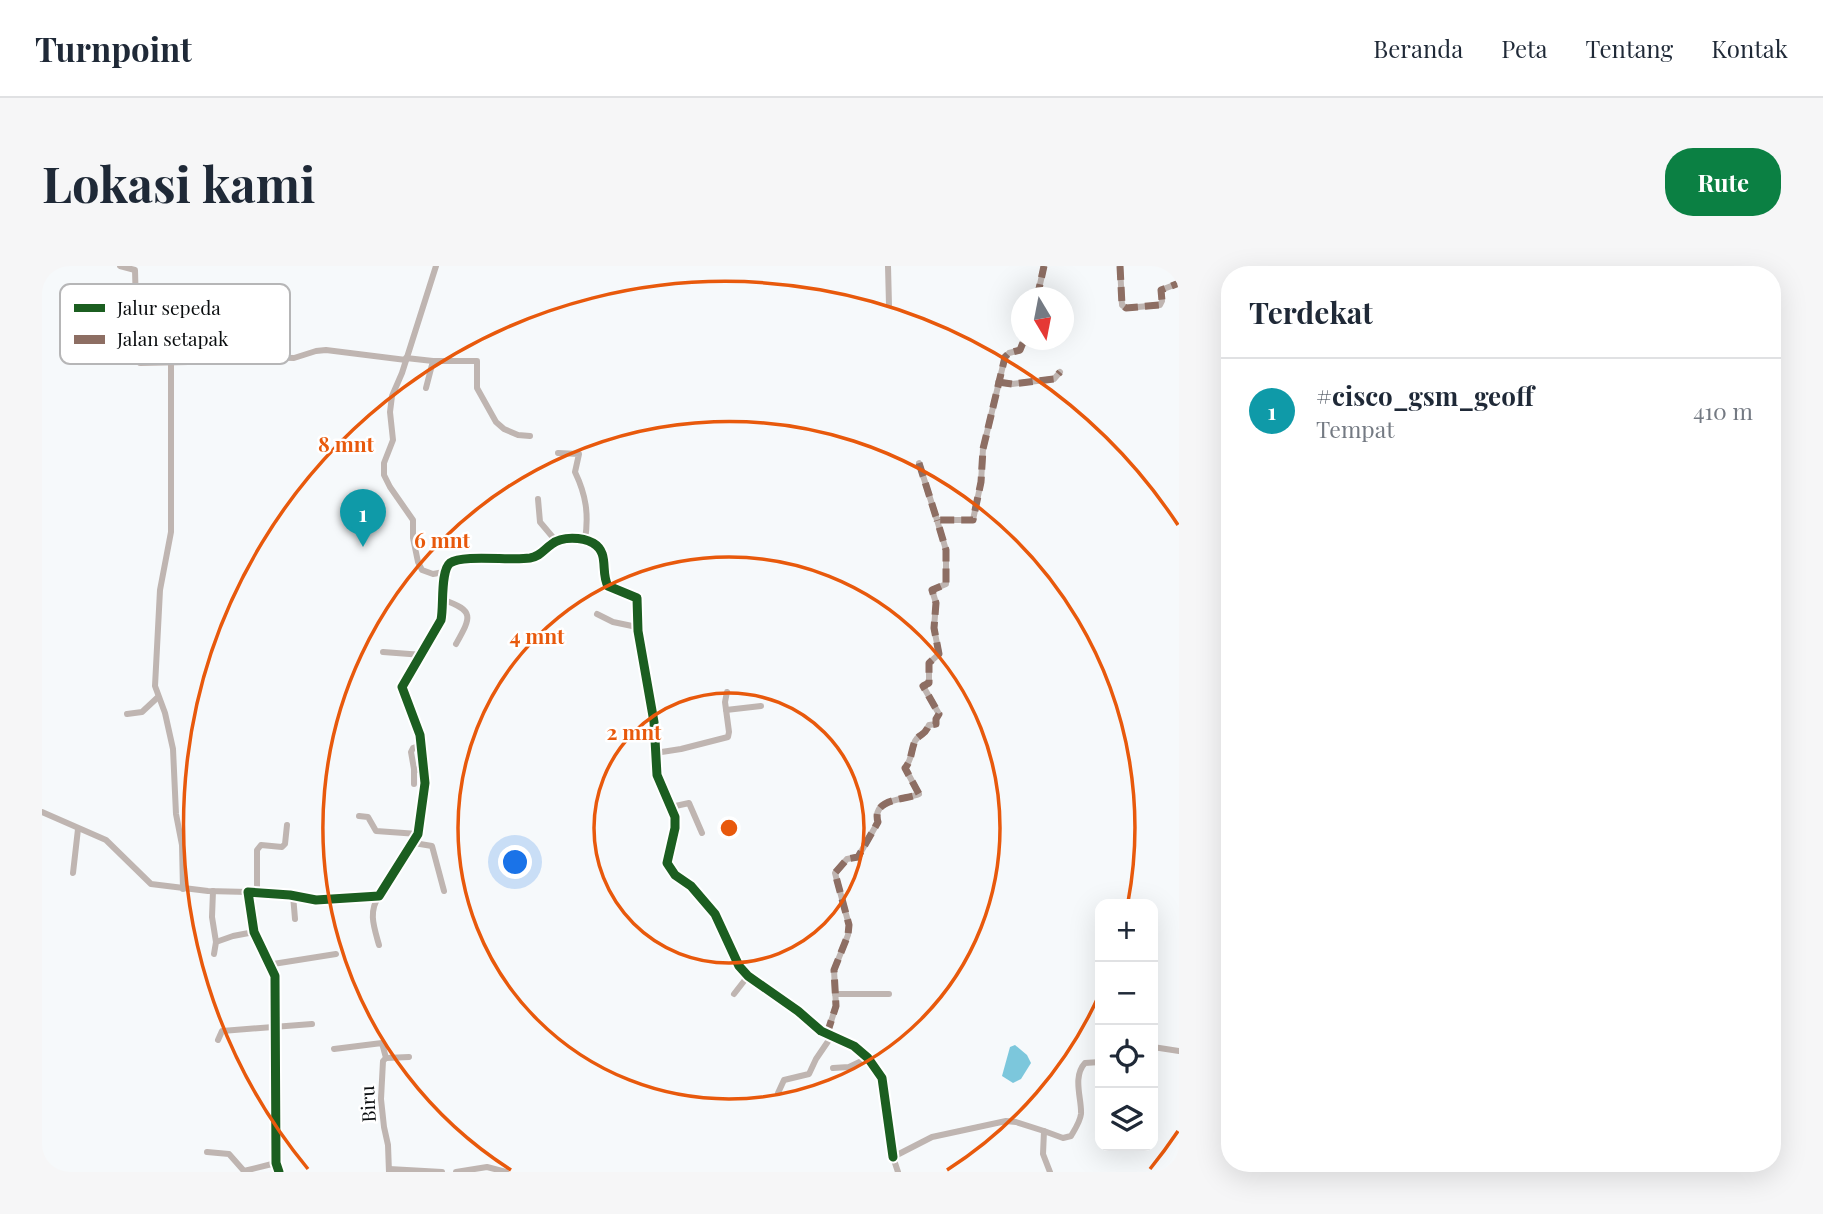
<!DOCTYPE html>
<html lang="id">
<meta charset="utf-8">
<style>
body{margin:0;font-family:"Playfair Display",serif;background:#f6f6f7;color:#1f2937}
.controls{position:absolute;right:21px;bottom:21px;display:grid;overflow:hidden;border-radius:14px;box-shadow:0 7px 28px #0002}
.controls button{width:63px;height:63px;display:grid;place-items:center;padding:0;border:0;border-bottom:2px solid #e0e1e3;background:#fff;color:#1f2937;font:35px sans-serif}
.compass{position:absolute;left:969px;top:21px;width:63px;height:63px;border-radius:50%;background:#fff;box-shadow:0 7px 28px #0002;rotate:170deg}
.you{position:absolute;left:474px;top:597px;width:24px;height:24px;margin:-18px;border:5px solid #fff;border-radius:50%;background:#1a73e8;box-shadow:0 0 0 10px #1a73e833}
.badge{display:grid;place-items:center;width:46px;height:46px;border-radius:50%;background:#0b8043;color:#fff;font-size:23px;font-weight:700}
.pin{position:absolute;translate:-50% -58px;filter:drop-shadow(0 2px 4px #0008)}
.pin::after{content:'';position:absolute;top:37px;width:24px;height:21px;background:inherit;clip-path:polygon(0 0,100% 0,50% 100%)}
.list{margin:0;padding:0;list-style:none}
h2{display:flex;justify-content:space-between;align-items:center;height:91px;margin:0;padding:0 28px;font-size:30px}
h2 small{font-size:23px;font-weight:400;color:#747a83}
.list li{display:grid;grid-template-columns:46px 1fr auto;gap:21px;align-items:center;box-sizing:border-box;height:105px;padding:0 28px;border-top:2px solid #e0e1e3}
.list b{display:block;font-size:26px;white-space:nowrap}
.list p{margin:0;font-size:23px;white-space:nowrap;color:#747a83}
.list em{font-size:23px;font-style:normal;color:#747a83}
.icon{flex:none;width:38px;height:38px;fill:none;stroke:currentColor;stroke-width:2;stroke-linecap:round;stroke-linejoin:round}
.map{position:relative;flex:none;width:1137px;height:906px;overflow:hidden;border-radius:28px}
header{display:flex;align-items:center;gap:42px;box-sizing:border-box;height:98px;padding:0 35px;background:#fff;border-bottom:2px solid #e0e1e3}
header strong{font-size:33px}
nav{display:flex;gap:38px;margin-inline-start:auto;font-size:24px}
.intro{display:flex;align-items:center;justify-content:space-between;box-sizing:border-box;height:168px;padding:0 42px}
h1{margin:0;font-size:49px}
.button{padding:18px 32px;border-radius:28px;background:#0b8043;color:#fff;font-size:24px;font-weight:700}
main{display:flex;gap:42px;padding:0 42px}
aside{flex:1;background:#fff;border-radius:28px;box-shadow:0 7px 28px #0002}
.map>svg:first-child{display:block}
.water{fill:#7cc7dc}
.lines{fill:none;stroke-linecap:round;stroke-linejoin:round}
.minor{stroke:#bfb5b1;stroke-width:6}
.quiet{stroke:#8d6e63;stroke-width:7;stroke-dasharray:14 7;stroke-linecap:butt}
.cycleway-casing{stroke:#fff;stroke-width:13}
.cycleway{stroke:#1b5e20;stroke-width:9}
.ring{fill:none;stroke:#e8590c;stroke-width:3.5}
.labels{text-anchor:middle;stroke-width:5;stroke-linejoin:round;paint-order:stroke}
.street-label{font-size:19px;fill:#0a0d0f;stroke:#fff}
.key{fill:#fff;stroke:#b6b6b7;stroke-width:2}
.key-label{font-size:19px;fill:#0a0d0f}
.centre{fill:#e8590c;stroke:#fff;stroke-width:3.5}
.ring-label{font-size:21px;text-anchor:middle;font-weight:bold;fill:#e8590c;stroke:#fff;stroke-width:5;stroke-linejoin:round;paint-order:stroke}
</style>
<header>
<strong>Turnpoint</strong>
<nav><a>Beranda</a><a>Peta</a><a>Tentang</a><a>Kontak</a></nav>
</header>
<div class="intro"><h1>Lokasi kami</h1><a class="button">Rute</a></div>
<main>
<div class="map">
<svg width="1137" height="906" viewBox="0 0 1137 906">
<rect width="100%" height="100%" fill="#f6f9fb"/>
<polygon class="water" points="973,779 985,789 989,797 979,813 971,817 960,810 968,781"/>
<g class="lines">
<g class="minor">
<polyline points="78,0 93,4 95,78 98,97 195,95 213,91 252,92 274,85 284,84 364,94"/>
<polyline points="394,0 360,107 350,130 348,146 351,174 342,197 342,209 348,221 371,254 371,272 376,296 380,304 391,308 402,306"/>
<polyline points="846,0 847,39"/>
<polyline points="1078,0 1080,39 1084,42 1118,39 1120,35 1119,24 1137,17"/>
<polyline points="995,32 1002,0"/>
<polyline points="364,92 391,95 384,122"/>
<polyline points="129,95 129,266 118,324 113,420 123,447 131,483 134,548 140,579 141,623"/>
<polyline points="391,95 435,95 435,122 454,156 462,163 476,169 488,170"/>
<polyline points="956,116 970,118 1012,113 1018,106"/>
<path d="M516,187L537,188L533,206C544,229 547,248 543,274"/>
<polyline points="877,197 895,254 931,254 939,216 941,183 963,91 967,87 978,84 982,74"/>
<polyline points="496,233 498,256 514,275"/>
<path d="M402,334C433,345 429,351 414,378"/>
<polyline points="555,348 571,356 595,361"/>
<polyline points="341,386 381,389"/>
<polyline points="684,444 719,440"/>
<polyline points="85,448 100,446 115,432"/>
<polyline points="379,479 371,482 369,486 372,503 382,505"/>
<polyline points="613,487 639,483 686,471 687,466 683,436 685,426"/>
<polyline points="372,518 372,503"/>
<polyline points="629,541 647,537 660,567"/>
<polyline points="0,546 64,574 109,618 166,625 206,626"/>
<polyline points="317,550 326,551 334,565 376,568"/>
<polyline points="372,577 390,580 402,625"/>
<polyline points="31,607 36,563"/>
<polyline points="171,625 170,651 174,676"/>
<polyline points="215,627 215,584 219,579 240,581 243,578 245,559"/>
<polyline points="251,629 253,653"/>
<path d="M337,679C332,661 326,646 337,630"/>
<polyline points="172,688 174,676 191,670 212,666"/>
<polyline points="228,701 231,698 294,688"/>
<polyline points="692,728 706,710"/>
<polyline points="793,728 847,728"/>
<path d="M785,768L794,740L792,704L806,669L807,659L793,607L805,593L816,591L836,556C829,532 864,534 877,528L863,502C870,494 869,484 873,475C878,467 882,471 887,459L894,458V453L897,448L881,420L887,417V397L897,388L892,362L894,337L890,324L904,318V284L895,254"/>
<polyline points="176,774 180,765 270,758"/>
<polyline points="1111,781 1137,785"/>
<polyline points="292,783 340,777 344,792"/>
<polyline points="791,802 807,801 826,792"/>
<polyline points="736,827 742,814 767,808 774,793 789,771"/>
<polyline points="165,886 187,888 202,905 234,897"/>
<polyline points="347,903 400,906"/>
<path d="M237,906L234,897L233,710L212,666L206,626L248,629L274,634L337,630L376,568L383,517L378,469L360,421L399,354C402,341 398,305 408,297C421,288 469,295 488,292C499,290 501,284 510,278C520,270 540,271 551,277C568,287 558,306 566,320L595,332L596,365L612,456L615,509L633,551V562L625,597L633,609L649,620L673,648L697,700L706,710L756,745L779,765L812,780L826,792L840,812L851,891"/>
<polyline points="347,906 346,879 342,861 339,833 341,795 344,792 367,791"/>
<polyline points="414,906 445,901 464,906"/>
<polyline points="856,906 851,891 890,871 964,855 974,856 1002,865"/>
<path d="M1008,906L1001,888L1002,865L1021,872L1029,870C1033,863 1038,856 1039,848C1040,833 1030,811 1043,797L1058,796"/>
</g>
<g class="quiet">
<polyline points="1078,0 1080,39 1084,42 1118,39 1120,35 1119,24 1137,17"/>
<polyline points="995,32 1002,0"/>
<polyline points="956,116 970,118 1012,113 1018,106"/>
<polyline points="877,197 895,254 931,254 939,216 941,183 963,91 967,87 978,84 982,74"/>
<path d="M785,768L794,740L792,704L806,669L807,659L793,607L805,593L816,591L836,556C829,532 864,534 877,528L863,502C870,494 869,484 873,475C878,467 882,471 887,459L894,458V453L897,448L881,420L887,417V397L897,388L892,362L894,337L890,324L904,318V284L895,254"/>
</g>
<g class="cycleway-casing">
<path id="cycleway" d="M237,906L234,897L233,710L212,666L206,626L248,629L274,634L337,630L376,568L383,517L378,469L360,421L399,354C402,341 398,305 408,297C421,288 469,295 488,292C499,290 501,284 510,278C520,270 540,271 551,277C568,287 558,306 566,320L595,332L596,365L612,456L615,509L633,551V562L625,597L633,609L649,620L673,648L697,700L706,710L756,745L779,765L812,780L826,792L840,812L851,891"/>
</g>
<use href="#cycleway" class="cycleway"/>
</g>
<g class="ring">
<circle cx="687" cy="562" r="135"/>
<circle cx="687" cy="562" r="271"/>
<path d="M1058 727A406 406 0 0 1 905 904M469 904A406 406 0 1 1 1086 636"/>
<path d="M1136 865A542 542 0 0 1 1108 903M266 903A542 542 0 1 1 1136 259"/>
</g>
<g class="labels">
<g class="street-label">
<text transform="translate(326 838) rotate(-93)" y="7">Biru</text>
</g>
</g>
<rect x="18" y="18" width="230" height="80" rx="10" class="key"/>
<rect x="32" y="38" width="31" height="8" fill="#1b5e20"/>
<rect x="32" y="69" width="31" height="9" fill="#8d6e63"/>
<g class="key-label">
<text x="75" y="49">Jalur sepeda</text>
<text x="75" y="80">Jalan setapak</text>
</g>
<circle cx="687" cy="562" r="10" class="centre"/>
<g class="ring-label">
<text x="304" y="186">8 mnt</text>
<text x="400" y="282">6 mnt</text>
<text x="495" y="378">4 mnt</text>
<text x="592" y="474">2 mnt</text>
</g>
</svg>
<div class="controls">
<button>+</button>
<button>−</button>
<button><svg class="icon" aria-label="locate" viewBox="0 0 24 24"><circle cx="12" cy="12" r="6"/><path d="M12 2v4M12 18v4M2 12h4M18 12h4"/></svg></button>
<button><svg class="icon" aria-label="layers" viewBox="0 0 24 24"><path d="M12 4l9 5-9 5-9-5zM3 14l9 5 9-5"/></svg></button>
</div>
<svg class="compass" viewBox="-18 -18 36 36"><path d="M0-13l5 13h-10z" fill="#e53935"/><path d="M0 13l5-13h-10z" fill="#747a83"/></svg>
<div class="you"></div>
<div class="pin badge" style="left:321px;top:281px;background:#0f9aa8">1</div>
</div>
<aside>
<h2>Terdekat<small></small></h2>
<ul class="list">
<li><span class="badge" style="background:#0f9aa8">1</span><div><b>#cisco_gsm_geoff</b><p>Tempat</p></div><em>410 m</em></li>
</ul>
</aside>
</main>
